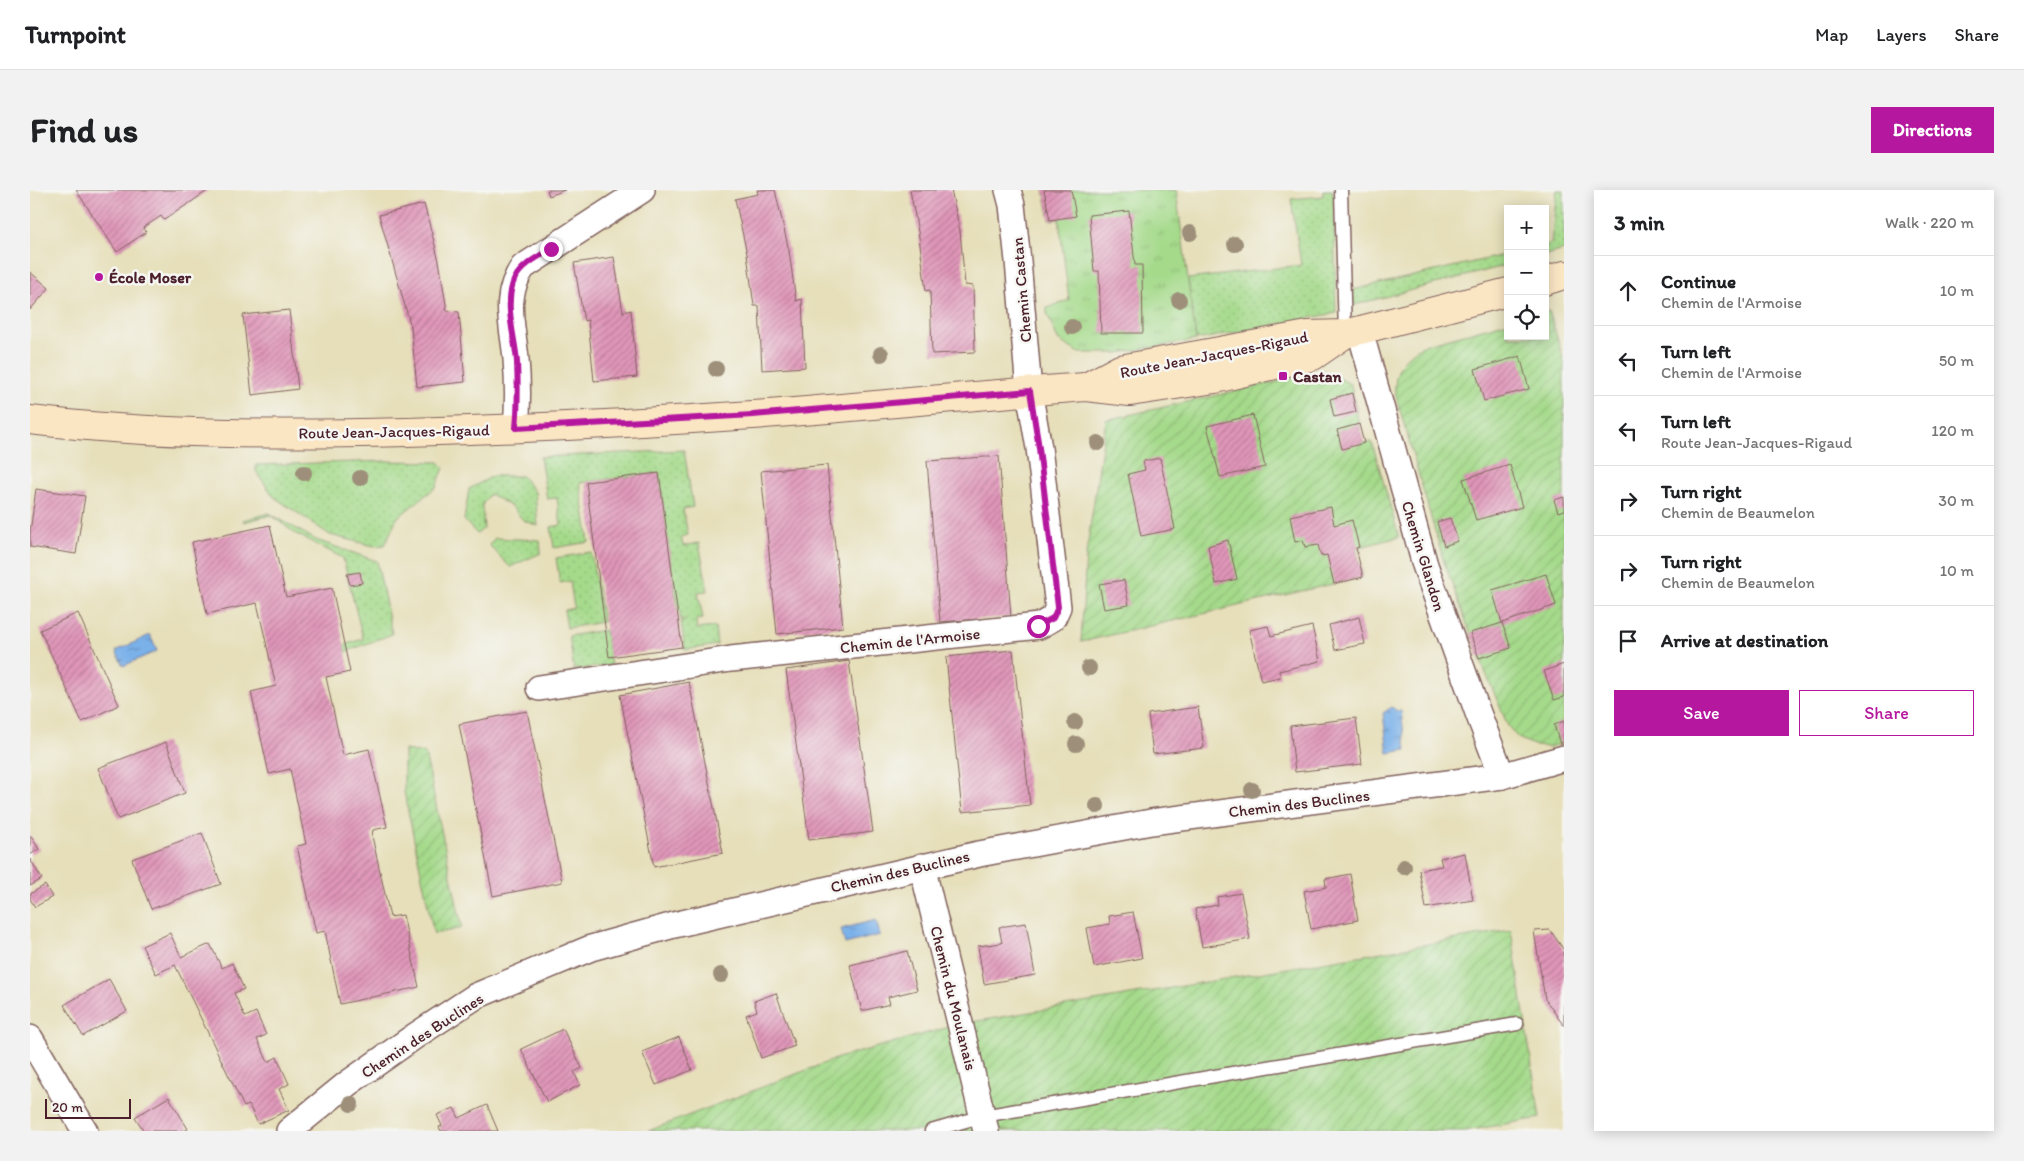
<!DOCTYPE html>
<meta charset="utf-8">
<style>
body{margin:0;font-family:Itim,sans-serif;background:#f2f2f2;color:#202124}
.controls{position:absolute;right:15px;top:15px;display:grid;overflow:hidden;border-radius:0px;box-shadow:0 2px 12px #0003}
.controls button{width:45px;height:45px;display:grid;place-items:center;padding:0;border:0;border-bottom:1px solid #e0e0e0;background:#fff;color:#202124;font:25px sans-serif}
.scale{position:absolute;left:15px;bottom:12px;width:86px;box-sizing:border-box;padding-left:5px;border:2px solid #4a1f2b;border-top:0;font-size:14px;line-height:18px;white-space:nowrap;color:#4a1f2b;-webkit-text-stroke:4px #f6f6f2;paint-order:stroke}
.stop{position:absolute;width:15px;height:15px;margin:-11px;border:4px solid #b5179e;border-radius:50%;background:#fff}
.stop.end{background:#b5179e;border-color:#fff;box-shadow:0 1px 5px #0008}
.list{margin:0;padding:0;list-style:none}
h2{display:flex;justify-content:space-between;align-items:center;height:65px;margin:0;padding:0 20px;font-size:21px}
h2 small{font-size:16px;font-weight:400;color:#757577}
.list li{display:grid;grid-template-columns:32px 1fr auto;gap:15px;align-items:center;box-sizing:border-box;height:70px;padding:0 20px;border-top:1px solid #e0e0e0}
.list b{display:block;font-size:19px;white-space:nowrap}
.list p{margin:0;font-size:16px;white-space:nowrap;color:#757577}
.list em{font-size:16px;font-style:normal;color:#757577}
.actions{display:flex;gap:10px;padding:15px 20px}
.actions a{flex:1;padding:11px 0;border:1px solid #b5179e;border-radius:0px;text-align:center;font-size:18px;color:#b5179e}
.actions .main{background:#b5179e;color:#fff}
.icon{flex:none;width:28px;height:28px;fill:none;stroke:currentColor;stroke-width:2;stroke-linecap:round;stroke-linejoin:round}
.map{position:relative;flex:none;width:1534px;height:941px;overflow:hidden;border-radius:0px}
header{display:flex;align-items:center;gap:30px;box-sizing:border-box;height:70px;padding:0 25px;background:#fff;border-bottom:1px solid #e0e0e0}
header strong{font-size:24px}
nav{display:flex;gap:28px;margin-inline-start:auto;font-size:18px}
.intro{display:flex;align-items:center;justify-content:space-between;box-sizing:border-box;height:120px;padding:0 30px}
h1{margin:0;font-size:35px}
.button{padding:12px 22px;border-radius:0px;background:#b5179e;color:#fff;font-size:18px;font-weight:700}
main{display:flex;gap:30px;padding:0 30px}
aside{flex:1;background:#fff;border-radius:0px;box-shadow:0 2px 12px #0003}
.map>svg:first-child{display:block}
.grass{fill:url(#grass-dots);stroke:#787c5b}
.park{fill:url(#park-tufts);stroke:#787c5b}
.garden{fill:url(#garden-furrows);stroke:#787c5b}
.water{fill:url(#water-ripples);stroke:#62688a}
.building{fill:url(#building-hatch)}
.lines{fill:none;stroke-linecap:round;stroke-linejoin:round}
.lane-casing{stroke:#81625d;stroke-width:15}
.street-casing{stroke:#81625d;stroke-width:28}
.secondary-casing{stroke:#81625d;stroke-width:30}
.lane{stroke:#fff;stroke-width:12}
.street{stroke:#fff;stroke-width:25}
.secondary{stroke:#fbe6c4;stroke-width:28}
.tree{fill:#9d8f79}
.route{stroke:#b5179e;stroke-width:6}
.poi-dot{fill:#b5179e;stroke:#f6f6f2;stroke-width:2}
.labels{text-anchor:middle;stroke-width:5;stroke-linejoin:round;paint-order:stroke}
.poi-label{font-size:16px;font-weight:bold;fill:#4a1f2b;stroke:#f6f6f2;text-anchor:start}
.street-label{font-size:16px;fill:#4a1f2b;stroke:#f6f6f2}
</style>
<header>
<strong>Turnpoint</strong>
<nav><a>Map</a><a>Layers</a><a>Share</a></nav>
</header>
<div class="intro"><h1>Find us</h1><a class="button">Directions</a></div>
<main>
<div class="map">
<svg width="1534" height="941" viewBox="0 0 1534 941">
<defs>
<pattern id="grass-dots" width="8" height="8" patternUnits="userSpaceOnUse" patternTransform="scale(1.25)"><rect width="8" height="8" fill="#a5da8b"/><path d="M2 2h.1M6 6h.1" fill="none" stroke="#90bb78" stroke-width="1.8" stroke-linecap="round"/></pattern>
<pattern id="park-tufts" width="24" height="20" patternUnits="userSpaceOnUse" patternTransform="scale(1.25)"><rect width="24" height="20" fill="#a5da8b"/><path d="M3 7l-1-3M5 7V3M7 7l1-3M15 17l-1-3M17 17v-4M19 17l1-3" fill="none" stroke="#90bb78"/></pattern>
<pattern id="garden-furrows" width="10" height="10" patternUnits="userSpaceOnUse" patternTransform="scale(1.25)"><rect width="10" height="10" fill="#a5da8b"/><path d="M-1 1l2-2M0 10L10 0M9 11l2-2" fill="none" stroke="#90bb78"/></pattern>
<pattern id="water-ripples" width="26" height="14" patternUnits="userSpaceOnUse" patternTransform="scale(1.25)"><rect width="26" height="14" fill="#7ab1e9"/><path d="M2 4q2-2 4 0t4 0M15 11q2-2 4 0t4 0" fill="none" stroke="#668fbd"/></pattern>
<pattern id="building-hatch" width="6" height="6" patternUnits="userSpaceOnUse" patternTransform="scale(1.25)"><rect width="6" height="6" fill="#e096b9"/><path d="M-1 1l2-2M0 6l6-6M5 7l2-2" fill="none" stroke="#b87a97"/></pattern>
</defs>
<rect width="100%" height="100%" fill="#f6f6f2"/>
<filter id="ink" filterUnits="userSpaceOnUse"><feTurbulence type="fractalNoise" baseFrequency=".02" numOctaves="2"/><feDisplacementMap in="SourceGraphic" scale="10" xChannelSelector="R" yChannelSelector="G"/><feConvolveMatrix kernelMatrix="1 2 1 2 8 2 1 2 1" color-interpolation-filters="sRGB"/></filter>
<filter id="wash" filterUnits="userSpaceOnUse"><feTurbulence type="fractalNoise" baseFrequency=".0096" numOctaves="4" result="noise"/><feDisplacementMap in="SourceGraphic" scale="20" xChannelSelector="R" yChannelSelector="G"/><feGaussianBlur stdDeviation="1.12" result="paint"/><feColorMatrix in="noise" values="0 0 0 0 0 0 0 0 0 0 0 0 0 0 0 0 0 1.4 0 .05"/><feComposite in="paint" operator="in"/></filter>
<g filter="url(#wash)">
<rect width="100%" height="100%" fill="#e6dfba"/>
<g class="grass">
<polygon points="1293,0 1302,0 1304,9 1306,123 1166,150 1158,89 1271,75 1261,9 1293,6"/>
<polygon points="1527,0 1534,0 1534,60 1515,65 1515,55 1521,53"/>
<polygon points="1478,64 1478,75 1324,115 1323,100"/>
<polygon points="654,260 663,317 653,319 658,345 651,347 653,356 669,353 678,401 668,402 673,429 666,430 667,439 685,437 687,455 655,460 651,431 656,430 651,430 643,390 629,283 550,293 559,352 524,358 521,337 531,335 527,308 517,309 510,267"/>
<polygon points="355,271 409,272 414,278 406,297 367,328 355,355 344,356 300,345 244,307 226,281 226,275"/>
<polygon points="463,286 492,286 505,302 508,336 493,330 482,317 460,304 452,315 454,338 447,344 434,330 439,299"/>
<polygon points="239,323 286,350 347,371 362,444 315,462 314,455 333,449 313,368 266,344 241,325 214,332 213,330"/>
<polygon points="465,348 510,350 511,363 480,377 459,355"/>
<polygon points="561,362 573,432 537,438 534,420 544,418 540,391 530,393 526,368"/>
<polygon points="575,440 581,475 544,480 539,446"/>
</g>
<polygon class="park" points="1014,0 1146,0 1166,150 1088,163 1049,163 1028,150 1017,123 1017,118 1039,110 1029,29 1020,30"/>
<g class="garden">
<path d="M1519,121L1534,171V552L1520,557L1506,556L1488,548L1478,536L1449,467L1413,369L1365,203C1364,180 1373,166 1394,155L1478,132V146H1515V122Z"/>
<path d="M1287,183C1300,184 1310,187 1321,195L1333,253L1342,252L1369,347L1326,358L1333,387L1051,452L1056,365L1076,230Z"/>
<polygon points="374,560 395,563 432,738 404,744 374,602"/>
<polygon points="1481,740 1510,928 1435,941 618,941 808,868 930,834"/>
</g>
<g class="water">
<polygon points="120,445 127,461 93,476 86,461"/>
<polygon points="1362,517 1367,521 1371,521 1376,560 1358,563 1353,523"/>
<polygon points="846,730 850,745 815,754 811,739"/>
</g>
<g id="blocks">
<g class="building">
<polygon points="46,0 179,0 134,30 131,26 113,38 116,42 87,62"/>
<polygon points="517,0 535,0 519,6"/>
<polygon points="727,0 745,0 759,61 766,111 772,109 775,177 732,180 729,116 724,116 717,64 705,9 728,4"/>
<polygon points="880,0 921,0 930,41 935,95 943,96 945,162 902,164 900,100 896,101 889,47"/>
<polygon points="1014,0 1041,0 1046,26 1020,30"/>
<polygon points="394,14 409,71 417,121 429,122 435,192 387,197 381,137 349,25"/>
<polygon points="1099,21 1105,75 1112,75 1113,143 1071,143 1069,81 1064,81 1059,25"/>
<polygon points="584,67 593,122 601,120 607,187 564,191 558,130 554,131 544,73"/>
<polygon points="0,82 19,98 0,120"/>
<polygon points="259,120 268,199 222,205 213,125"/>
<polygon points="1490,166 1499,199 1454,211 1445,179"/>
<polygon points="1322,203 1326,222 1304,227 1300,209"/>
<polygon points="1223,225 1235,277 1190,287 1177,236"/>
<polygon points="1329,234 1334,253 1312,259 1307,240"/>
<polygon points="969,266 981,427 910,432 897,271"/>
<polygon points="1130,268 1145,339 1111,346 1098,284 1115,280 1113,271"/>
<polygon points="797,275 813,437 747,444 731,281"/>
<polygon points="1480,275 1492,317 1446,330 1433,289"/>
<polygon points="629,283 652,457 579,467 556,292"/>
<polygon points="6,299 55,306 46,364 0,357 0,342"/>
<polygon points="1534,307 1534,320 1528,322 1524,310"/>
<polygon points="1301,317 1304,335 1322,330 1329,357 1326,358 1333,387 1304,394 1297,365 1291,366 1288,355 1275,357 1273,350 1265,352 1260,326"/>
<polygon points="1420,328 1428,351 1414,356 1407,332"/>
<polygon points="240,335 256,407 302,398 320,482 296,487 313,565 339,559 357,637 343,640 342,646 360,727 373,725 389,797 310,814 295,741 286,743 267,656 276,654 260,579 239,584 221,502 246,496 227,413 177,424 162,352"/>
<polygon points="1198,350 1207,389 1186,394 1178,356"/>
<polygon points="330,382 332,393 320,395 317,384"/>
<polygon points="1516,384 1526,415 1472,433 1481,458 1449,468 1440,443 1472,433 1462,400"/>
<polygon points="1094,390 1099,415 1074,419 1069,394"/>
<polygon points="48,423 89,515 52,532 10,440"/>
<polygon points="1329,427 1335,454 1305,460 1299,435"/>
<polygon points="1238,436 1241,446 1282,436 1290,471 1249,481 1250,487 1231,491 1219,440"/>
<polygon points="983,460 1000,615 932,622 916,467"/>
<polygon points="819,471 843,642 779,650 756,480"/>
<polygon points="1534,474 1534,507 1524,510 1514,481"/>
<polygon points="659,492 693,663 624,677 590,505"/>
<polygon points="1168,517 1174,558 1123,564 1118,524"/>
<polygon points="497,521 532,692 463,706 429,534"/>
<polygon points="1326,528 1332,574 1265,582 1260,536"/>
<polygon points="1534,531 1534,552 1530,554 1524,535"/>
<polygon points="136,552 155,603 88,629 68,578"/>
<polygon points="172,643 191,694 121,719 102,669"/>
<polygon points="0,645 9,659 0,665"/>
<polygon points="1435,663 1443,710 1396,718 1389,680 1412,676 1410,668"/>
<polygon points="0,669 12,689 0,696"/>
<polygon points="1320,684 1328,730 1281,739 1274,701 1296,697 1295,689"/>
<polygon points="15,695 22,707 5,717 0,709 0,704"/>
<polygon points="1211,703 1220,749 1172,757 1165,719 1188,715 1187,707"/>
<polygon points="1103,722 1112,768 1064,777 1057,738 1080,734 1079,726"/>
<polygon points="996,733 1005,785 954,794 948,756 972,753 969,737"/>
<polygon points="1520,740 1534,760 1534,836 1515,809 1504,741"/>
<polygon points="140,743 151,767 180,754 192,778 202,773 214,799 204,803 215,827 226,822 236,845 227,849 238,872 247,867 259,894 249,899 259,920 228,934 219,915 214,917 145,775 126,784 112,756"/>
<polygon points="877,761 887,800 858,807 860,814 832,821 820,775"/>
<polygon points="79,789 97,821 53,846 34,815"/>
<polygon points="746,803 765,856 731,868 716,825 727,821 724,811"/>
<polygon points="533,839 552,878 544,882 550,895 517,912 491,859"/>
<polygon points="649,847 662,880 626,895 612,862"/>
<polygon points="139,907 158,939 154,941 114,941 105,927"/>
<polygon points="457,915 468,941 411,941 409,937 412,936 407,925 424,918 429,928"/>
</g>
</g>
</g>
<g filter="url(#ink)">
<use href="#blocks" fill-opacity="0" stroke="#81625d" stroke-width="1"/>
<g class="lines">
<g class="lane-casing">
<g id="lane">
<polyline points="1311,0 1315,144"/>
<polyline points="901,941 953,926 1487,834"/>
</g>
</g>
<g class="street-casing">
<g id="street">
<polyline points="1330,141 1395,375 1448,523 1472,586"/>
<path d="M486,238C488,216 488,192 486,169C483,135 472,107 493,77L612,0"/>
<polyline points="509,498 701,469 1009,436 1023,428 1028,417 1009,258 999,201 988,71 982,15 978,0"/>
<polyline points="892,676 956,941"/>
<polyline points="0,848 55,941"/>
<polyline points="259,941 317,894 385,846 446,806 561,758 644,735 949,664 1121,632 1472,586 1534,568"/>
</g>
</g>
<g class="secondary-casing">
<g id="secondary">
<polyline points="1515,91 1534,85"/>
<polyline points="1056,197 1090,179 1278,145 1315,144 1478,102"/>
<path d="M0,230C125,245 252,245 377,242C492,239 608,233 722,225C834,217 945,205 1056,197L1100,202L1185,189L1283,166L1315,144"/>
</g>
</g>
<use href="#lane" class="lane"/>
<use href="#street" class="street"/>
<use href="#secondary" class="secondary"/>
</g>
<g class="tree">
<circle cx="1160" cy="43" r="8"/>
<circle cx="1205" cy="54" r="8"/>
<circle cx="1149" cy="110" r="8"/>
<circle cx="1042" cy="137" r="8"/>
<circle cx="851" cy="164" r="8"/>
<circle cx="686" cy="179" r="8"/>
<circle cx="1068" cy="253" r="8"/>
<circle cx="274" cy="283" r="8"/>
<circle cx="330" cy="288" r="8"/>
<circle cx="1059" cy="478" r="8"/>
<circle cx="1045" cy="532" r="8"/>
<circle cx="1046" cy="554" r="8"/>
<circle cx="1222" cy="600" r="8"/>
<circle cx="1067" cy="616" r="8"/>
<circle cx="1374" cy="677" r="8"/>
<circle cx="691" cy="785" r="8"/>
<circle cx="321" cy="914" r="8"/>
</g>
</g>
<g class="lines" filter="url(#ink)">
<path class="route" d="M521,59C508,67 493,74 485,88C473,113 485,146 487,172C488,194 488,217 486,238L723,225L1000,201L1009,258L1028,417L1023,428L1008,436"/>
</g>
<g class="poi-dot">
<circle cx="69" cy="87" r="5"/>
<rect x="1248" y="181" width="10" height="10" rx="2.5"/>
</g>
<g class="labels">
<g class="poi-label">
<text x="79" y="93">École Moser</text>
<text x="1263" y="192">Castan</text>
</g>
<g class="street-label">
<text transform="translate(991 100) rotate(-95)" y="6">Chemin Castan</text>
<text transform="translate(1184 164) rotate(-11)" y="6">Route Jean-Jacques-Rigaud</text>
<text transform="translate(364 241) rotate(-1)" y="6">Route Jean-Jacques-Rigaud</text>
<text transform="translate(1394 366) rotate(73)" y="6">Chemin Glandon</text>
<text transform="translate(880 450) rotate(-6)" y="6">Chemin de l'Armoise</text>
<text transform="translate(1269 613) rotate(-7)" y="6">Chemin des Buclines</text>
<text transform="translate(870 681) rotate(-13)" y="6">Chemin des Buclines</text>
<text transform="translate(924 808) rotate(76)" y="6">Chemin du Moulanais</text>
<text transform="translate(392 845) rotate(-33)" y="6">Chemin des Buclines</text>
</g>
</g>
</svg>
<div class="controls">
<button>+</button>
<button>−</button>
<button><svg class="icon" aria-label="locate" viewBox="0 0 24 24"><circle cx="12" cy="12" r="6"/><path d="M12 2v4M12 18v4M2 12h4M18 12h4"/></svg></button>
</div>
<div class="scale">20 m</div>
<div class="stop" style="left:1008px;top:436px"></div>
<div class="stop end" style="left:521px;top:59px"></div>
</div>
<aside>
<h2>3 min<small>Walk · 220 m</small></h2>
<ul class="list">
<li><svg class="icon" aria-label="ahead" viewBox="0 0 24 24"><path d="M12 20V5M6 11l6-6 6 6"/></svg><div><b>Continue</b><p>Chemin de l'Armoise</p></div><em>10 m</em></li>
<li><svg class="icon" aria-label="left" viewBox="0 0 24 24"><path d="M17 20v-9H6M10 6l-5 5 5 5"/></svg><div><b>Turn left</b><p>Chemin de l'Armoise</p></div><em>50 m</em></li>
<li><svg class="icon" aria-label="left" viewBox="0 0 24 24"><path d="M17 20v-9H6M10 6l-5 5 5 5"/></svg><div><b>Turn left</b><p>Route Jean-Jacques-Rigaud</p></div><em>120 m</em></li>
<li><svg class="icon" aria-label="right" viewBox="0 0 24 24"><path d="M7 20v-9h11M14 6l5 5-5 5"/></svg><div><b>Turn right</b><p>Chemin de Beaumelon</p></div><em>30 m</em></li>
<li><svg class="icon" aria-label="right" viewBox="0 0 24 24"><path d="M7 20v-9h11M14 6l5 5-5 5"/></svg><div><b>Turn right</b><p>Chemin de Beaumelon</p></div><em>10 m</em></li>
<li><svg class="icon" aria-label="arrive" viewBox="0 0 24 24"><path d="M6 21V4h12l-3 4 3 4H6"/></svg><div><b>Arrive at destination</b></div></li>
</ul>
<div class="actions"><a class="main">Save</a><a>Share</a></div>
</aside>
</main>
